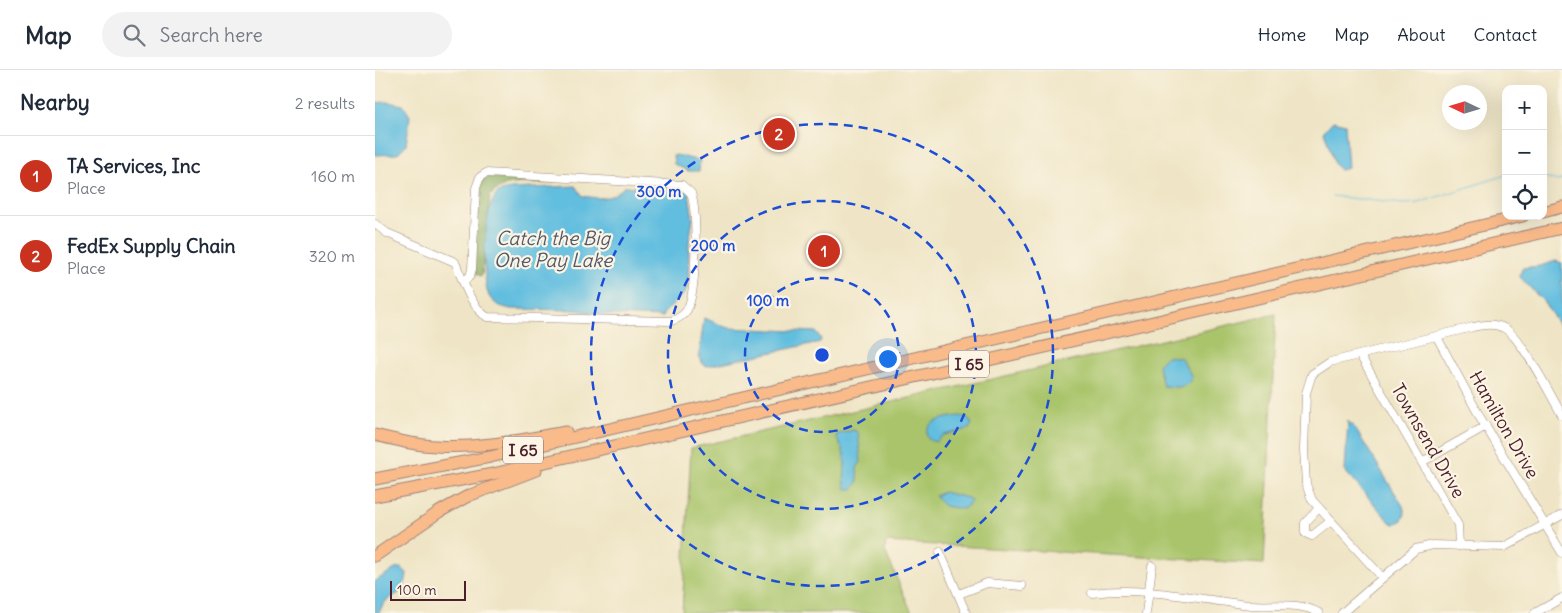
<!DOCTYPE html>
<meta charset="utf-8">
<style>
body{margin:0;font-family:Delius,sans-serif;background:#f2f2f3;color:#1f2937}
.controls{position:absolute;right:15px;top:15px;display:grid;overflow:hidden;border-radius:10px;box-shadow:0 5px 20px #0002}
.controls button{width:45px;height:45px;display:grid;place-items:center;padding:0;border:0;border-bottom:1px solid #e0e1e3;background:#fff;color:#1f2937;font:25px sans-serif}
.compass{position:absolute;left:1067px;top:15px;width:45px;height:45px;border-radius:50%;background:#fff;box-shadow:0 5px 20px #0002;rotate:274deg}
.scale{position:absolute;left:15px;bottom:12px;width:76px;box-sizing:border-box;padding-left:5px;border:2px solid #4a1f2b;border-top:0;font-size:14px;line-height:18px;white-space:nowrap;color:#4a1f2b;-webkit-text-stroke:4px #fcf5e5;paint-order:stroke}
.you{position:absolute;left:512px;top:288px;width:18px;height:18px;margin:-12px;border:4px solid #fff;border-radius:50%;background:#1a73e8;box-shadow:0 0 0 8px #1a73e833}
.badge{display:grid;place-items:center;width:32px;height:32px;border-radius:50%;background:#c8321e;color:#fff;font-size:16px;font-weight:700}
.pin{position:absolute;translate:-50% -50%;border:2px solid #fff;box-shadow:0 1px 5px #0006}
.list{margin:0;padding:0;list-style:none}
h2{display:flex;justify-content:space-between;align-items:center;height:65px;margin:0;padding:0 20px;font-size:21px}
h2 small{font-size:16px;font-weight:400;color:#747a83}
.list li{display:grid;grid-template-columns:32px 1fr auto;gap:15px;align-items:center;box-sizing:border-box;height:80px;padding:0 20px;border-top:1px solid #e0e1e3}
.list b{display:block;font-size:19px;white-space:nowrap}
.list p{margin:0;font-size:16px;white-space:nowrap;color:#747a83}
.list em{font-size:16px;font-style:normal;color:#747a83}
.icon{flex:none;width:28px;height:28px;fill:none;stroke:currentColor;stroke-width:2;stroke-linecap:round;stroke-linejoin:round}
.map{position:relative;flex:none;width:1187px;height:543px;overflow:hidden}
header{display:flex;align-items:center;gap:30px;box-sizing:border-box;height:70px;padding:0 25px;background:#fff;border-bottom:1px solid #e0e1e3}
header strong{font-size:24px}
nav{display:flex;gap:28px;margin-inline-start:auto;font-size:18px}
.search{width:350px;height:45px;background:#f2f2f3;display:flex;align-items:center;gap:12px;box-sizing:border-box;padding:0 18px;border-radius:28px;color:#747a83;font-size:19px}
main{display:flex}
aside{flex:1;background:#fff}
.map>svg:first-child{display:block}
.green{fill:#a9c46a;stroke:#7a724a}
.forest{fill:#86aa5e;stroke:#686444}
.water{fill:#62bedf;stroke:#566e85}
.lines{fill:none;stroke-linecap:round;stroke-linejoin:round}
.stream{stroke:#62bedf;stroke-width:1}
.minor-casing{stroke:#9c8278;stroke-width:9}
.highway-casing{stroke:#9c8278;stroke-width:13}
.minor{stroke:#fff;stroke-width:8}
.highway{stroke:#fabb8b;stroke-width:11}
.ring{fill:none;stroke:#1d4ed8;stroke-width:2.5;stroke-dasharray:9 6}
.labels{text-anchor:middle;stroke-width:4.5;stroke-linejoin:round;paint-order:stroke}
.shield{fill:#fcf5e5;stroke:#7f5f63;stroke-width:1}
.shield-label{font-size:16px;font-weight:bold;fill:#4a1f2b}
.street-label{font-size:18px;fill:#4a1f2b;stroke:#fcf5e5}
.water-label{font-size:19px;font-style:italic;fill:#52576a;stroke:#fcf5e5}
.centre{fill:#1d4ed8;stroke:#fcf5e5;stroke-width:2.5}
.ring-label{font-size:15px;text-anchor:middle;font-weight:bold;fill:#1d4ed8;stroke:#fcf5e5;stroke-width:4.5;stroke-linejoin:round;paint-order:stroke}
</style>
<header>
<strong>Map</strong>
<div class="search"><svg class="icon" aria-label="search" viewBox="0 0 24 24"><circle cx="10" cy="10" r="6"/><path d="M15 15l6 6"/></svg>Search here</div>
<nav><a>Home</a><a>Map</a><a>About</a><a>Contact</a></nav>
</header>
<main>
<aside>
<h2>Nearby<small>2 results</small></h2>
<ul class="list">
<li><span class="badge">1</span><div><b>TA Services, Inc</b><p>Place</p></div><em>160 m</em></li>
<li><span class="badge">2</span><div><b>FedEx Supply Chain</b><p>Place</p></div><em>320 m</em></li>
</ul>
</aside>
<div class="map">
<svg width="1187" height="543" viewBox="0 0 1187 543">
<rect width="100%" height="100%" fill="#fcf5e5"/>
<filter id="ink" filterUnits="userSpaceOnUse"><feTurbulence type="fractalNoise" baseFrequency=".02" numOctaves="2"/><feDisplacementMap in="SourceGraphic" scale="10" xChannelSelector="R" yChannelSelector="G"/><feConvolveMatrix kernelMatrix="1 2 1 2 8 2 1 2 1" color-interpolation-filters="sRGB"/></filter>
<filter id="wash" filterUnits="userSpaceOnUse"><feTurbulence type="fractalNoise" baseFrequency=".0096" numOctaves="4" result="noise"/><feDisplacementMap in="SourceGraphic" scale="20" xChannelSelector="R" yChannelSelector="G"/><feGaussianBlur stdDeviation="1.12" result="paint"/><feColorMatrix in="noise" values="0 0 0 0 0 0 0 0 0 0 0 0 0 0 0 0 0 1.4 0 .05"/><feComposite in="paint" operator="in"/></filter>
<g filter="url(#wash)">
<rect width="100%" height="100%" fill="#efe5c6"/>
<polygon class="green" points="901,244 889,494 511,472 510,481 537,543 307,543 316,378"/>
<path class="forest" d="M110,106L183,110C162,120 135,104 115,126L107,205L105,206L101,203L100,195L104,118Z"/>
<g class="water">
<polygon points="12,32 28,35 35,46 31,75 22,84 0,85 0,33"/>
<polygon points="958,51 970,54 973,98 965,100 960,95 949,61"/>
<polygon points="301,85 325,91 324,101 313,101 299,94 298,86"/>
<path d="M200,116L208,126C227,129 236,130 250,116L310,120L314,123L318,149L314,172L313,214L310,223L288,244V247L234,245L201,240L136,239C127,237 119,235 114,226C106,209 108,138 122,124C126,120 131,120 136,119Z"/>
<polygon points="1181,191 1187,193 1187,260 1169,232 1145,207 1147,198 1165,196"/>
<polygon points="329,248 353,258 441,262 446,269 445,272 332,296 328,294 324,286"/>
<path d="M792,286L806,288L817,307C812,320 800,317 788,316L783,295Z"/>
<path d="M586,346L594,349L597,354L594,359L569,365L561,372L554,370C543,351 573,347 586,346Z"/>
<polygon points="973,351 981,360 1028,436 1030,444 1027,450 1020,454 1015,452 970,401"/>
<path d="M478,360L483,362L486,392L482,398L483,412L478,419H471C467,407 472,397 469,385C468,377 462,373 461,365Z"/>
<polygon points="568,422 593,428 596,431 589,439 569,436 560,426"/>
<path d="M22,498H27L32,503C29,534 14,517 4,543H0V511Z"/>
</g>
<g class="lines">
<g class="stream">
<polyline points="1168,107 1183,111 1187,109"/>
<polyline points="957,126 1028,134 1043,133 1131,105"/>
</g>
</g>
</g>
<g filter="url(#ink)">
<g class="lines">
<g class="minor-casing">
<g id="minor">
<path d="M0,154L12,163L80,192C88,210 95,236 112,247L296,251C303,249 308,246 312,240C322,220 323,145 316,123L307,115L111,103L105,107L101,118L97,199L95,206L89,211"/>
<polyline points="1062,267 1105,347 1187,483"/>
<polyline points="985,285 1083,455 1084,476"/>
<polyline points="1047,392 1111,356"/>
<polyline points="944,438 930,453 930,463 937,466 956,451"/>
<polyline points="565,482 591,543"/>
<path d="M1007,507L937,430L931,414L929,380L931,323L937,304L955,292L1098,257C1109,255 1119,253 1129,258C1145,265 1176,326 1187,345"/>
<path d="M717,523C771,516 823,530 876,535C900,537 923,531 944,543"/>
<polyline points="584,524 612,513 647,516"/>
<polyline points="771,543 777,496"/>
<polyline points="967,543 1041,479 1058,475 1129,477 1187,445"/>
<polyline points="1160,543 1187,528"/>
</g>
</g>
<g class="highway-casing">
<g id="highway">
<polyline points="1168,142 1187,137"/>
<path d="M0,365C20,370 40,375 61,376C105,379 148,369 191,362"/>
<polyline points="0,409 115,387 1148,146"/>
<polyline points="0,426 118,404 1187,158"/>
<polyline points="0,486 64,442 93,426 161,400"/>
</g>
</g>
<use href="#minor" class="minor"/>
<use href="#highway" class="highway"/>
</g>
</g>
<g class="ring">
<circle cx="447" cy="285" r="77"/>
<circle cx="447" cy="285" r="154"/>
<circle cx="447" cy="285" r="231"/>
</g>
<g class="labels">
<g class="shield">
<rect x="574" y="280.5" width="40" height="27" rx="4"/>
<rect x="128" y="366.5" width="40" height="27" rx="4"/>
</g>
<g class="shield-label">
<text x="594" y="300">I 65</text>
<text x="148" y="386">I 65</text>
</g>
<g class="street-label">
<text transform="translate(1129 355) rotate(60)" y="6">Hamilton Drive</text>
<text transform="translate(1053 371) rotate(60)" y="6">Townsend Drive</text>
</g>
<g class="water-label">
<text x="178" y="175">Catch the Big<tspan x="178" dy="22">One Pay Lake</tspan></text>
</g>
</g>
<circle cx="447" cy="285" r="8" class="centre"/>
<g class="ring-label">
<text x="284" y="127">300 m</text>
<text x="338" y="181">200 m</text>
<text x="393" y="236">100 m</text>
</g>
</svg>
<div class="controls">
<button>+</button>
<button>−</button>
<button><svg class="icon" aria-label="locate" viewBox="0 0 24 24"><circle cx="12" cy="12" r="6"/><path d="M12 2v4M12 18v4M2 12h4M18 12h4"/></svg></button>
</div>
<svg class="compass" viewBox="-18 -18 36 36"><path d="M0-13l5 13h-10z" fill="#e53935"/><path d="M0 13l5-13h-10z" fill="#747a83"/></svg>
<div class="scale">100 m</div>
<div class="you"></div>
<div class="pin badge" style="left:449px;top:181px">1</div>
<div class="pin badge" style="left:404px;top:64px">2</div>
</div>
</main>
